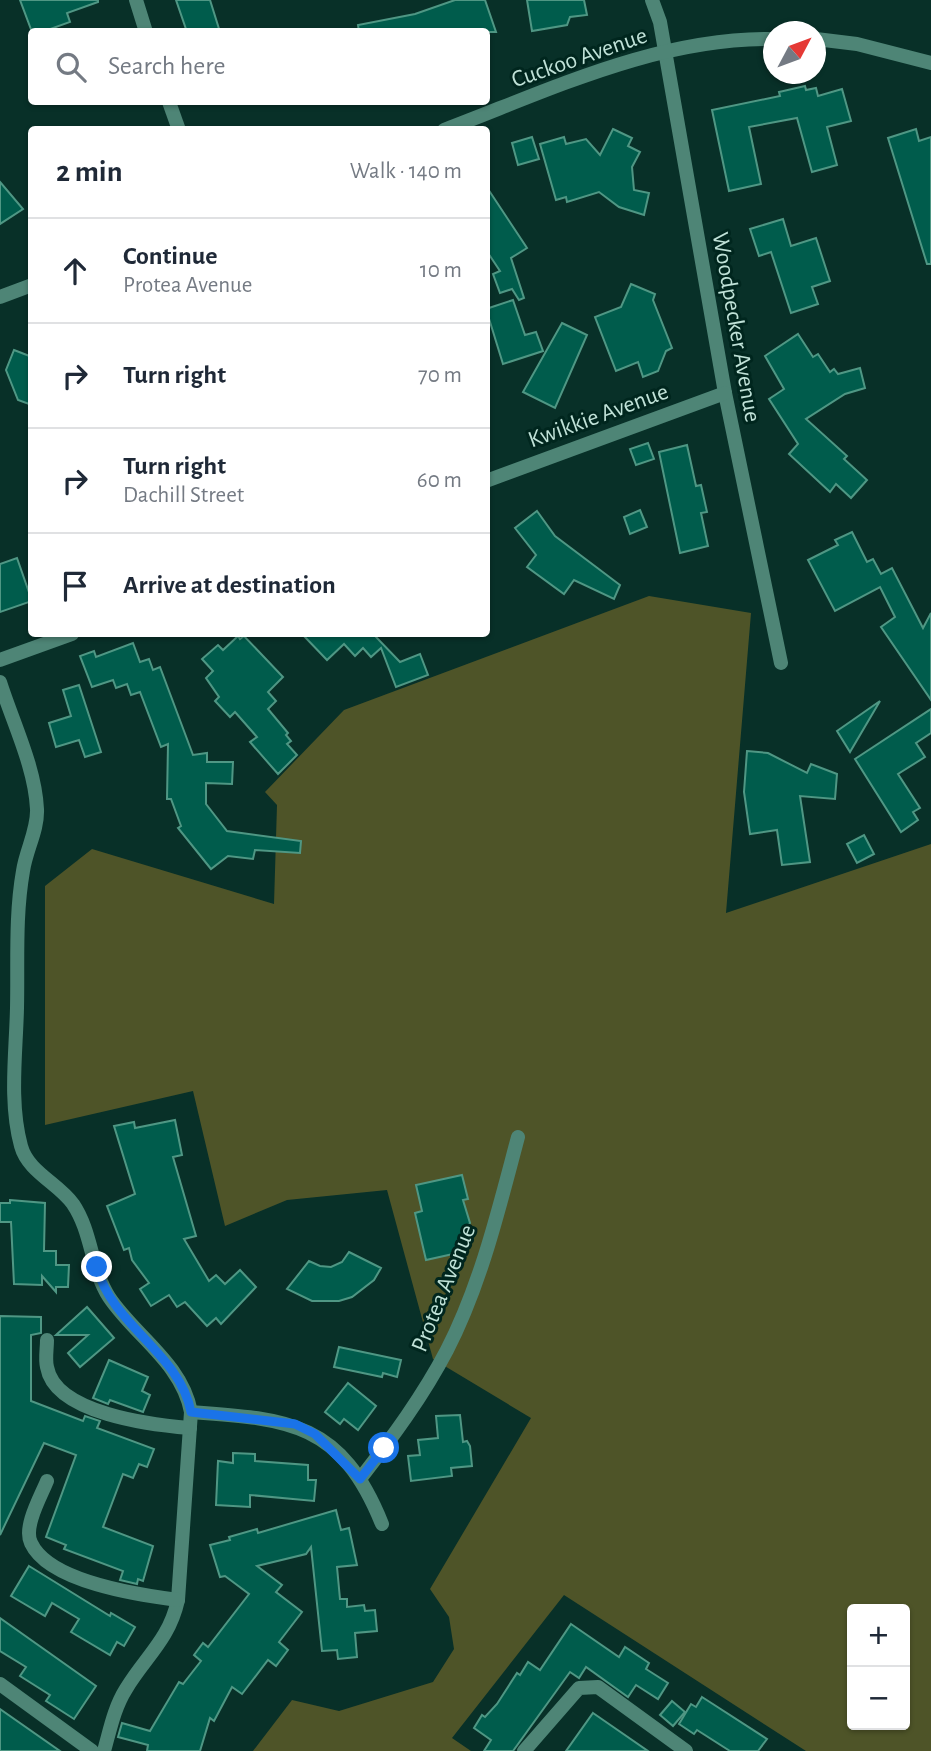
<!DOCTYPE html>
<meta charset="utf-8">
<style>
body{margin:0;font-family:"Alegreya Sans",sans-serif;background:#f2f2f3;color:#1f2937}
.controls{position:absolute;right:21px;bottom:21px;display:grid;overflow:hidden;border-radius:7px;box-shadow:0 2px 5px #0004}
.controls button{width:63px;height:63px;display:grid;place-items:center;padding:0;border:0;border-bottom:2px solid #e0e1e3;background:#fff;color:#1f2937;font:35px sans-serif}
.compass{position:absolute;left:763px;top:21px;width:63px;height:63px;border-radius:50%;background:#fff;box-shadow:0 2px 5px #0004;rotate:49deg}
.stop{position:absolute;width:21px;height:21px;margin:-16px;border:5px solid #1a73e8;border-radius:50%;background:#fff}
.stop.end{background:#1a73e8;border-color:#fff;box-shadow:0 2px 7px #0008}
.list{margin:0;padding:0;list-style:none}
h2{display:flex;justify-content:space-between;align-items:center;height:91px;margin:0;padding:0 28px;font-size:30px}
h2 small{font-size:23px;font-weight:400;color:#747a83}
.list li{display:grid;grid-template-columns:46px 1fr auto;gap:21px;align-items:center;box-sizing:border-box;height:105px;padding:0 28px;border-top:2px solid #e0e1e3}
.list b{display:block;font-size:26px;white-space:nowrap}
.list p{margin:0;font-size:23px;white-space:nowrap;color:#747a83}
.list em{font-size:23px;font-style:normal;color:#747a83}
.icon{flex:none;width:38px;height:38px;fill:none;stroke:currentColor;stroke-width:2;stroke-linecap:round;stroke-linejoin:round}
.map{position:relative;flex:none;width:931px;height:1751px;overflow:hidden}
.search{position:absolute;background:#fff;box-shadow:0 2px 5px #0004;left:28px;top:28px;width:462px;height:77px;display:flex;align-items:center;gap:18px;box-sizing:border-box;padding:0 24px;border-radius:7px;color:#747a83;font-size:26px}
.panel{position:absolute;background:#fff;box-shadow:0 2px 5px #0004;left:28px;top:126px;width:462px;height:511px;border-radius:7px}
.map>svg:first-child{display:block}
.green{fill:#4e5428;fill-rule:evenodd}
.building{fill:#005c4c;stroke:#4f9784;stroke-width:2}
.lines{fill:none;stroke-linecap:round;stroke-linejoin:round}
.minor{stroke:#4e8576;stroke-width:14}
.route{stroke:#1a73e8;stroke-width:9}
.labels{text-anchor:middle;stroke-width:6;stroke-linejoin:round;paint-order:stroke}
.street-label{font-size:24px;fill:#c0e2d8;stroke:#00261e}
</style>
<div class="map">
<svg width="931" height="1751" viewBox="0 0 931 1751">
<rect width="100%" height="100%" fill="#083028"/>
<path class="green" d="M649,596L751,613L726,913L931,844V1751H806L564,1595L452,1738L471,1751H253L292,1700L339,1711L433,1682L454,1649L449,1617L430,1589L531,1418L433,1359L387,1190L287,1200L225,1226L193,1091L45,1125V886L92,849L274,904L277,805L265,792L344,710ZM852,1609H905V1725H852Z"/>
<g class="building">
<polygon points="20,0 98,0 98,2 67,13 70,22 42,32 32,32"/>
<polygon points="176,0 210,0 220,32 187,32"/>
<polygon points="455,0 485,0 496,32 359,32 358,25 415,14"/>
<polygon points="527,0 584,0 587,15 570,17 567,25 532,31"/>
<polygon points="805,86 806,90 816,88 818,96 842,89 851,121 827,127 837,165 812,172 797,118 749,127 761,184 729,191 712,110 780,96 779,92"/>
<polygon points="613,129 632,138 628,146 640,152 632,167 634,190 649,193 644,215 619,207 599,192 567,202 566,197 556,200 540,144 564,137 566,144 586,139 600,155"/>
<polygon points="916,129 919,141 931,137 931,264 927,264 888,138"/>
<polygon points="532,137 539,159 518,165 512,143"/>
<polygon points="0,182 23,209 0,224"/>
<polygon points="486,186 527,248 511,258 524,298 519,300 512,289 500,293 493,274 500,271 486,250"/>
<polygon points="783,219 791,246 816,238 830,281 812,287 818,304 791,313 771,252 759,256 750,229"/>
<polygon points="631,284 655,294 653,300 672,348 666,351 658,371 643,377 638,362 616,371 595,317 621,307"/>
<polygon points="513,300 525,335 536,332 543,351 503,364 486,309"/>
<polygon points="562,323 587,335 555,408 523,392"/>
<polygon points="798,334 813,357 818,354 830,372 834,369 838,374 860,368 865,388 845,394 806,419 847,456 844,459 867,480 851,498 836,484 830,492 789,454 798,444 769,399 784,389 765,356"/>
<polygon points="14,350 32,357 32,405 18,400 6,370"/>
<polygon points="648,443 654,459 636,465 630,449"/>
<polygon points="687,445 696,486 701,485 707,512 701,513 708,546 680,553 659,452"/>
<polygon points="640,510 647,527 630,534 624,517"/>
<polygon points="537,511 555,536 620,585 614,599 574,580 564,594 527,567 536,555 515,528"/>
<polygon points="852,532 867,562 873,559 881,574 892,568 923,628 931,613 931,700 881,627 895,617 880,587 835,611 808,560 838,545 835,540"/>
<polygon points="17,558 32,601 0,612 0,564"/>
<polygon points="302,634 378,634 375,636 400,662 420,654 428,675 396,687 381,648 371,657 363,648 355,656 344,644 327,660"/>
<polygon points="238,636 240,639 244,636 283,677 268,692 276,701 268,709 288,733 286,735 291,741 287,744 297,755 278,774 250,742 257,737 235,712 230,717 215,701 219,697 206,678 213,671 202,659 218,645 223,650"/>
<polygon points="133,643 140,662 149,659 153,670 160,667 193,755 207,753 207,762 233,762 232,784 206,783 206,804 227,831 301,841 300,853 255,850 253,859 228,856 211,869 178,828 181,826 171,799 167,799 168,744 161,747 140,692 131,695 127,684 116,688 113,680 92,687 80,656 94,651 96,657"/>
<polygon points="79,685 101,752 85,757 79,740 56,747 49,723 71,716 63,690"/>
<polygon points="880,701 850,752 837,731"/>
<polygon points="931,709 931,733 916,743 925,757 898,774 920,808 913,812 918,820 901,832 855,759"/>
<polygon points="747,751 768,753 807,773 811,764 837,774 835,799 800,796 810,862 782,865 777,830 750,834 744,792"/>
<polygon points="864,835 874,854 857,863 847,844"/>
<polygon points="175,1120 182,1155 173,1157 196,1236 184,1239 209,1281 216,1275 225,1284 240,1270 256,1287 221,1324 216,1318 207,1326 185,1302 177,1307 169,1295 151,1306 140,1289 149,1283 132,1260 129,1248 124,1250 107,1206 135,1194 114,1126 134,1122 135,1128"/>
<polygon points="462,1175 468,1199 463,1200 470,1223 460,1243 462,1252 426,1260 415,1213 422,1211 416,1185"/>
<polygon points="10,1200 45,1203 44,1251 56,1251 56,1265 69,1265 68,1287 56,1287 56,1292 42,1276 42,1285 14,1284 11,1222 0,1222 0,1203 10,1203"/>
<polygon points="349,1252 381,1268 374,1280 352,1297 339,1301 312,1301 287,1289 309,1261 320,1266 331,1267 342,1262"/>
<polygon points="87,1307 114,1338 80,1367 68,1353 88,1335 56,1335"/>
<polygon points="0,1316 41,1317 41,1333 31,1335 31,1401 83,1421 85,1416 100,1421 97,1428 154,1449 147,1467 139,1464 133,1478 123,1474 103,1527 153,1546 143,1581 138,1579 137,1584 120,1580 123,1571 64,1549 66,1545 46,1537 76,1455 44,1443 0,1535"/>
<polygon points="339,1347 401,1360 397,1377 383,1373 382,1377 334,1367"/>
<polygon points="109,1360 148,1377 142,1391 150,1395 143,1412 110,1400 108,1404 93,1398"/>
<polygon points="348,1383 376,1406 358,1430 344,1419 340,1424 325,1412"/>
<polygon points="460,1415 463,1442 467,1441 470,1446 472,1466 451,1468 452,1476 411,1481 408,1456 420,1455 418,1440 438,1438 436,1416"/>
<polygon points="233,1453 255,1454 255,1461 308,1465 308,1480 316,1480 314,1501 250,1495 250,1507 216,1505 218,1461 233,1463"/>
<polygon points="336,1510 341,1530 349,1528 357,1565 337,1567 340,1599 347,1599 347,1607 364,1605 365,1611 375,1610 377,1631 355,1633 357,1657 338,1659 337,1650 322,1651 311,1547 306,1554 257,1566 282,1585 276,1592 302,1612 279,1642 288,1650 276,1666 268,1660 242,1694 232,1687 214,1721 210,1718 200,1751 147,1751 148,1745 118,1737 122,1723 150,1731 179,1682 183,1684 201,1661 194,1655 203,1643 208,1647 249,1594 225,1576 220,1577 210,1545 230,1540 229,1537 257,1529 258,1533"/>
<polygon points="29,1566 110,1616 111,1613 135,1627 124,1646 117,1642 110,1655 71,1632 79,1619 52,1603 45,1616 11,1596"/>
<polygon points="0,1618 96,1686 74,1719 46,1701 50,1695 20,1676 26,1667 0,1651"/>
<polygon points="571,1624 619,1657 625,1647 649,1663 646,1669 668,1683 658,1699 636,1685 628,1697 586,1667 579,1678 570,1672 513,1751 484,1751 491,1740 474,1728 482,1715 485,1717 497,1704 517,1673 520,1675 528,1662 540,1670"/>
<polygon points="702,1697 767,1739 758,1751 730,1751 697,1730 694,1734 679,1724 691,1704 696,1707"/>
<polygon points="672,1701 685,1712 673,1726 660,1715"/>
<polygon points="0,1709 60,1751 0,1751"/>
<polygon points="593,1713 648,1751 566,1751"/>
</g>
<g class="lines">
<g class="minor">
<polyline points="136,0 146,32"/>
<polyline points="652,0 660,22 725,393 781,663"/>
<polyline points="816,39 857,44 931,63"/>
<polyline points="169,102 179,130"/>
<path d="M444,130C550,90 658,37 774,39"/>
<polyline points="0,297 32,285"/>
<polyline points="486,481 725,393"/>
<polyline points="0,660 72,634"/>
<path d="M0,682C13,723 35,767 37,809C38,830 26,850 23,871C15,916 18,963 17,1008C16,1053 9,1102 21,1146C28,1172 58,1183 73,1204C92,1232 91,1269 109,1297C135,1336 182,1363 191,1412L178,1600C169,1640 146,1656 126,1689C114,1708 110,1730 104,1751"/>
<path d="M47,1340C47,1349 45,1359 47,1367C55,1414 153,1425 190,1428"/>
<path d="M191,1412C289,1419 341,1422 382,1524"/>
<path d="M360,1479C392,1438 423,1396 447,1350C481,1284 499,1208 518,1137"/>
<path d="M47,1481C41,1496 23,1527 31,1543C49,1582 139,1595 178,1600"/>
<polyline points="0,1684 92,1751"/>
<polyline points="524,1751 579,1688 598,1687 686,1751"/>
</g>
</g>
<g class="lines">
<path class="route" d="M97,1267C111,1325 180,1353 191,1412L295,1424L315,1434L360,1479L384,1448"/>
</g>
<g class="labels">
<g class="street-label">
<text transform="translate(579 57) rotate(-19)" y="8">Cuckoo Avenue</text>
<text transform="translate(737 327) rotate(80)" y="8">Woodpecker Avenue</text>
<text transform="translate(598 415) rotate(-20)" y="8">Kwikkie Avenue</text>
<text transform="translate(443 1288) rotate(-68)" y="8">Protea Avenue</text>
</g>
</g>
</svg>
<div class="controls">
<button>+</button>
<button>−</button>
</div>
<svg class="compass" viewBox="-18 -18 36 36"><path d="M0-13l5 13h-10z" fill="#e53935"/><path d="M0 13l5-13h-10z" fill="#747a83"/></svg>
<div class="stop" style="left:384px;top:1448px"></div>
<div class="stop end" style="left:97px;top:1267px"></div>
<div class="search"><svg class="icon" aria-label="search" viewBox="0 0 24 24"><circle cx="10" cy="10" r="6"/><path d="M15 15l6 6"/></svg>Search here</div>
<section class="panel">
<h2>2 min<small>Walk · 140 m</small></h2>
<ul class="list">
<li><svg class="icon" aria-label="ahead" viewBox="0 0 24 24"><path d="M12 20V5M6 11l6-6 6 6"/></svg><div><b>Continue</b><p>Protea Avenue</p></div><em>10 m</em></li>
<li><svg class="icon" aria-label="right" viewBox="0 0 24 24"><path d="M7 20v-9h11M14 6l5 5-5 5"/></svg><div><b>Turn right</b></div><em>70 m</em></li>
<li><svg class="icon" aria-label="right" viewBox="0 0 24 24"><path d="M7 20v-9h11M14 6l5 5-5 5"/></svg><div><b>Turn right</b><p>Dachill Street</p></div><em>60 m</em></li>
<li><svg class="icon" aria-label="arrive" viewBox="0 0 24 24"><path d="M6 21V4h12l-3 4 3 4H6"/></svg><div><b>Arrive at destination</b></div></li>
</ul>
</section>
</div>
